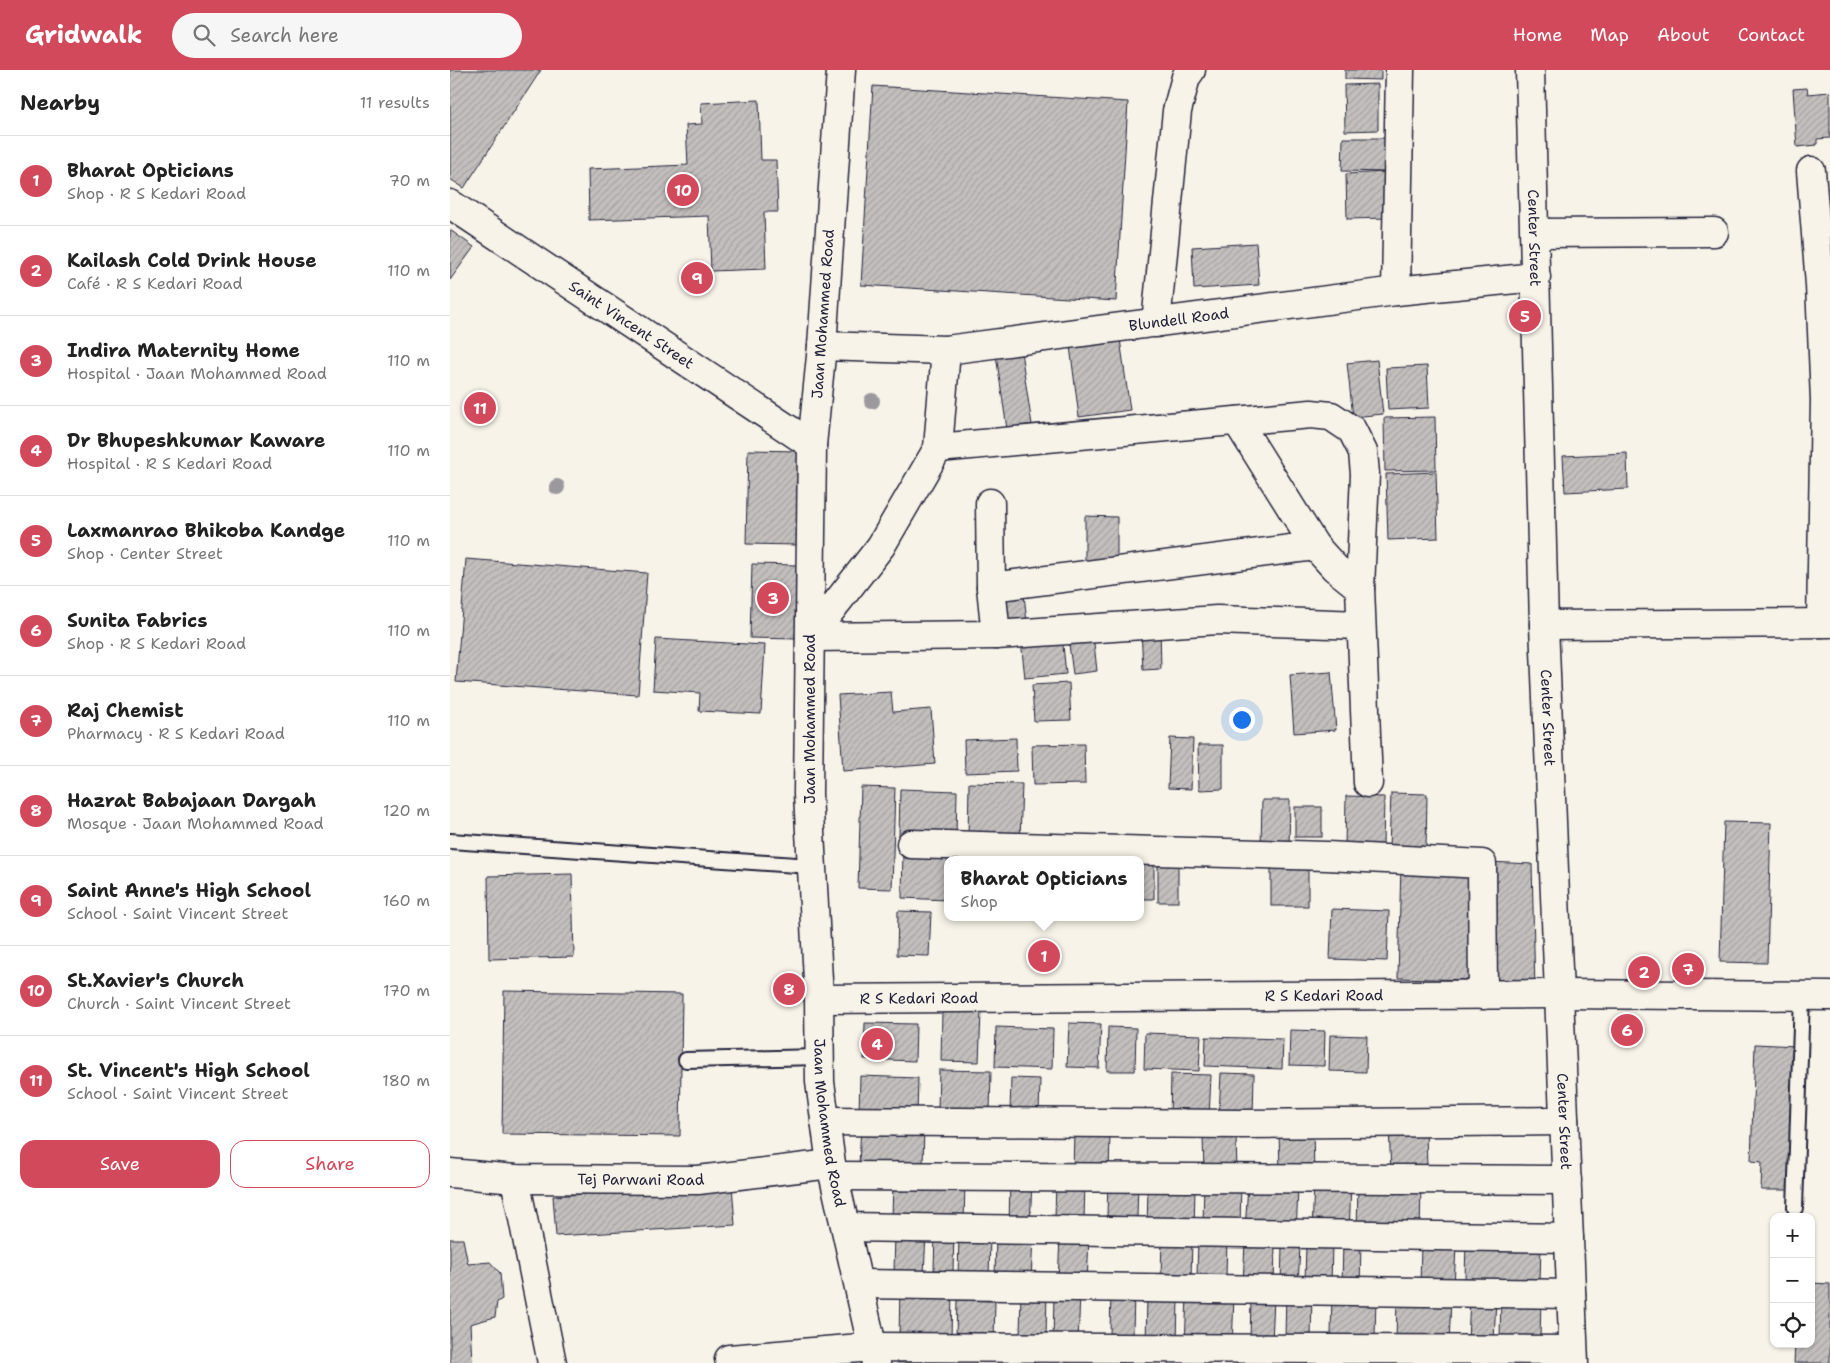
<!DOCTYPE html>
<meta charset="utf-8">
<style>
body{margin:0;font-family:"Shantell Sans",sans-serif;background:#f6f6f6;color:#222}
.controls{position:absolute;right:15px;bottom:15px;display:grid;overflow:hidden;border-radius:10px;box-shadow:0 1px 4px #0004}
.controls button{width:45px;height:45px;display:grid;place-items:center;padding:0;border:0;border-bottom:1px solid #e0e0e0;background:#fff;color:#222;font:25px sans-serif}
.you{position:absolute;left:791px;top:649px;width:18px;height:18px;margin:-12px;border:4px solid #fff;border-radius:50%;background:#1a73e8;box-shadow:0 0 0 8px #1a73e833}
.badge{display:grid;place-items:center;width:32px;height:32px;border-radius:50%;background:#d1495b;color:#fff;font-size:16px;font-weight:700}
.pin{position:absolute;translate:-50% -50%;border:2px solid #fff;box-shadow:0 1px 5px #0006}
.popup{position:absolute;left:494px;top:786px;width:200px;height:65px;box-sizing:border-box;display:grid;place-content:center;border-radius:10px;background:#fff;filter:drop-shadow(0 1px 4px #0005);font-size:16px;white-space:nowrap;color:#767676}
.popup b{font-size:19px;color:#222}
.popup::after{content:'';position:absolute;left:50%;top:100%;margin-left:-10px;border:10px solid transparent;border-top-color:#fff}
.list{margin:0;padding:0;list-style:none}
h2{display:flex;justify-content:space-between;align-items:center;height:65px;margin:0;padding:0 20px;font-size:21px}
h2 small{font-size:16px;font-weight:400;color:#767676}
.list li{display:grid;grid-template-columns:32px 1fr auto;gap:15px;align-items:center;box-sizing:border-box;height:90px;padding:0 20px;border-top:1px solid #e0e0e0}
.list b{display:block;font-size:19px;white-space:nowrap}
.list p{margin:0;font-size:16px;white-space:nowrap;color:#767676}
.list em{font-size:16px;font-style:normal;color:#767676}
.actions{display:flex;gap:10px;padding:15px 20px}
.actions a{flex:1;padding:11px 0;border:1px solid #d1495b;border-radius:15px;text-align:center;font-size:18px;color:#d1495b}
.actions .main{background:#d1495b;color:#fff}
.icon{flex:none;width:28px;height:28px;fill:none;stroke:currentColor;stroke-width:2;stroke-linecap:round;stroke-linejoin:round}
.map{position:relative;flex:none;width:1380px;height:1293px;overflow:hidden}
header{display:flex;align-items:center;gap:30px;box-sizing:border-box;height:70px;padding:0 25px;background:#d1495b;color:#fff}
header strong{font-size:24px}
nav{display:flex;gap:28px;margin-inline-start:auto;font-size:18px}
.search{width:350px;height:45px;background:#f6f6f6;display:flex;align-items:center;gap:12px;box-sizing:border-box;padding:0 18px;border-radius:28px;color:#767676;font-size:19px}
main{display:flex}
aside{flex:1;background:#fff}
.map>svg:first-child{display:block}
.building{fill:url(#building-hatch);stroke:#22223b}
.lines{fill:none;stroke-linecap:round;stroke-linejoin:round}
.lane-casing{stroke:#22223b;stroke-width:18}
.street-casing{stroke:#22223b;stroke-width:31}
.lane{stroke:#f7f3e8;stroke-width:14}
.street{stroke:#f7f3e8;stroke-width:28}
.tree{fill:#9b999d}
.labels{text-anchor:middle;stroke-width:5;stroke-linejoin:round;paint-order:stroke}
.street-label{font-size:15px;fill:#22223b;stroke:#f7f3e8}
</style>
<header>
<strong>Gridwalk</strong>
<div class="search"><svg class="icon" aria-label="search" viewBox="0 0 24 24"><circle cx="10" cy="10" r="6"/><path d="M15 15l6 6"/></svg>Search here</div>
<nav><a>Home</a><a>Map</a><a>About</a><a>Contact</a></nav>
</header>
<main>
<aside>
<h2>Nearby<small>11 results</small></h2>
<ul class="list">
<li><span class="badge">1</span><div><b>Bharat Opticians</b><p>Shop · R S Kedari Road</p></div><em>70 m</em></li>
<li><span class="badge">2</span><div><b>Kailash Cold Drink House</b><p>Café · R S Kedari Road</p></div><em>110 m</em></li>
<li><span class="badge">3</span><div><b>Indira Maternity Home</b><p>Hospital · Jaan Mohammed Road</p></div><em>110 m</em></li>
<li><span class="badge">4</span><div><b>Dr Bhupeshkumar Kaware</b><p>Hospital · R S Kedari Road</p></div><em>110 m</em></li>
<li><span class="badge">5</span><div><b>Laxmanrao Bhikoba Kandge</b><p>Shop · Center Street</p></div><em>110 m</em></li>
<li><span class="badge">6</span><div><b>Sunita Fabrics</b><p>Shop · R S Kedari Road</p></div><em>110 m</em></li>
<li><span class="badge">7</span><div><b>Raj Chemist</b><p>Pharmacy · R S Kedari Road</p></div><em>110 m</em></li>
<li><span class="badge">8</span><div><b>Hazrat Babajaan Dargah</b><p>Mosque · Jaan Mohammed Road</p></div><em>120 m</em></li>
<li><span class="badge">9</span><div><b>Saint Anne's High School</b><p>School · Saint Vincent Street</p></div><em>160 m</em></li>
<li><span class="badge">10</span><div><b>St.Xavier's Church</b><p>Church · Saint Vincent Street</p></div><em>170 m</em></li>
<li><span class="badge">11</span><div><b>St. Vincent's High School</b><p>School · Saint Vincent Street</p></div><em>180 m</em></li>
</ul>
<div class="actions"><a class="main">Save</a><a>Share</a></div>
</aside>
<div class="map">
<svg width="1380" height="1293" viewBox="0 0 1380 1293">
<defs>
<pattern id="building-hatch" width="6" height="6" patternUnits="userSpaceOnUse" patternTransform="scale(1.25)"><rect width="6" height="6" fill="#c2bfbd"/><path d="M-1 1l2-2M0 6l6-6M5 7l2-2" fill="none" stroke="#a6a4a3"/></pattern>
</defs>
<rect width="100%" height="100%" fill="#f7f3e8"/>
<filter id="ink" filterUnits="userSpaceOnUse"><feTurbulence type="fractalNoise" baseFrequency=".02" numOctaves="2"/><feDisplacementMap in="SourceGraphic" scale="10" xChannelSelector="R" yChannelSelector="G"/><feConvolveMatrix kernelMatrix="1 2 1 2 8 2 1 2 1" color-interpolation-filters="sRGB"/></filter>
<g filter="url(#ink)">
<g class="building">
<polygon points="0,0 91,0 14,118 0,109"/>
<polygon points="895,0 931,0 931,10 895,9"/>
<polygon points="928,14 928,60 895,61 894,15"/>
<polygon points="423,16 678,32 666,231 411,215"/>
<polygon points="1357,18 1358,24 1380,22 1380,68 1367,69 1367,75 1347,77 1343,19"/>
<polygon points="309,30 311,90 326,90 328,142 314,142 316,199 261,201 259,146 139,150 138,99 238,95 236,55 252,54 251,33"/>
<polygon points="893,68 936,68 936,102 892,101"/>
<polygon points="937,102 939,148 897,149 896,104"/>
<polygon points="0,160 24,177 0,210"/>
<polygon points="806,173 809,215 744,219 742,177"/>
<polygon points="670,269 680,340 629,347 620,276"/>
<polygon points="571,282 582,355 557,359 546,285"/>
<polygon points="927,290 933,344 903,347 897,293"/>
<polygon points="977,296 979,338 938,340 936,298"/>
<polygon points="985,347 986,400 935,401 934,348"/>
<polygon points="298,380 349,381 347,475 296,474"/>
<polygon points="1177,383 1178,419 1115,422 1113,386"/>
<polygon points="986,402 988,468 938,470 936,404"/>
<polygon points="635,446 667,447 667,494 635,493"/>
<polygon points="16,489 197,503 188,625 6,612"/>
<polygon points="302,494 348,495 346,569 300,568"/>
<polygon points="573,515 577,553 557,554 554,517"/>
<polygon points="691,558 710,558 711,599 693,600"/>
<polygon points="643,564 647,601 623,604 618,567"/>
<polygon points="612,566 616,604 575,608 571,571"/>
<polygon points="206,569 315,575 311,644 249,641 250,623 203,620"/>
<polygon points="881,602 886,660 844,663 840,605"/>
<polygon points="619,613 621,650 584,651 582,615"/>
<polygon points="441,622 443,642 481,639 485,694 393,701 388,625"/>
<polygon points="566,668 567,701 515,703 514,670"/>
<polygon points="720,668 743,669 741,719 718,718"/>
<polygon points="634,674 635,714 583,715 582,675"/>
<polygon points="748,675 773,675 773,719 749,720"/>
<polygon points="519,713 572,714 570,770 518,768"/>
<polygon points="411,717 445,718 442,819 408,818"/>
<polygon points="450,719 507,721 506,767 449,766"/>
<polygon points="941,723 977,724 976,779 939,778"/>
<polygon points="896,726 934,727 933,778 895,777"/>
<polygon points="812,730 840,730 839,776 811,776"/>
<rect x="845" y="737" width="27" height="30"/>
<polygon points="1274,752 1321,753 1317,893 1270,892"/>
<polygon points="453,780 516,782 516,790 498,790 498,830 452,828"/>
<rect x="708" y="787" width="20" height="45"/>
<polygon points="704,788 704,829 690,829 690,790"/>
<rect x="821" y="789" width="37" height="47"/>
<polygon points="1038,792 1082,794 1085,922 1043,920"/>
<polygon points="951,795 1023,798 1020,910 948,908"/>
<polygon points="122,804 124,887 39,889 38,806"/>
<polygon points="882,839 939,841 937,891 880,889"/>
<polygon points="448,841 481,842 479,886 447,885"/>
<polygon points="54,921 232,924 230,1066 52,1064"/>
<polygon points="492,941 531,942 529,992 491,991"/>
<polygon points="415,953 466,954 465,991 414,989"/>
<polygon points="619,953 651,954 649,998 617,997"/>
<polygon points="546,957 603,959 602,999 545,997"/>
<polygon points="658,957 686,958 685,1001 657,1001"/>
<polygon points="840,960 875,961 874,996 839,995"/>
<polygon points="695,963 751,965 749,1001 694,999"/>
<polygon points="880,965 917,966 916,1002 879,1001"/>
<polygon points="756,967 833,969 832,999 755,996"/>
<polygon points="1305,974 1347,976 1342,1120 1311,1120 1312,1092 1301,1091"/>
<polygon points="489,1000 541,1001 540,1042 488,1040"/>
<polygon points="771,1003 804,1004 803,1047 769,1046"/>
<polygon points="721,1004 761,1005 759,1048 720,1047"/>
<polygon points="410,1006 468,1008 467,1044 409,1042"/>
<polygon points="561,1008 590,1009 589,1044 560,1043"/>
<polygon points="411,1054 474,1056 473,1097 409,1095"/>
<polygon points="863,1056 864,1106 830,1107 829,1057"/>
<polygon points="976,1056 977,1101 941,1102 939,1057"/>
<polygon points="624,1061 660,1062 659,1104 623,1103"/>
<polygon points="753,1067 786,1067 787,1101 754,1101"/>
<polygon points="443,1110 515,1112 514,1151 442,1149"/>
<polygon points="560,1110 582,1111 580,1156 559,1155"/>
<polygon points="606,1110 635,1111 634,1150 605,1149"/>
<polygon points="658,1110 688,1111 687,1147 657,1146"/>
<polygon points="754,1111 791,1112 790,1157 753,1156"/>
<polygon points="864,1113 901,1114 899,1163 862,1162"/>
<polygon points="908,1114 971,1115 970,1162 907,1161"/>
<polygon points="282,1115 285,1155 106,1166 103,1126"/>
<polygon points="798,1115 848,1118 846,1163 795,1160"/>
<polygon points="698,1116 745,1117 744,1161 697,1160"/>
<polygon points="445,1162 476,1163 474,1204 444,1203"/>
<polygon points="485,1163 504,1163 503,1201 484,1200"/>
<polygon points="546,1163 583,1164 581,1212 545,1211"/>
<polygon points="509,1164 540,1164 539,1210 508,1209"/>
<polygon points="610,1167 639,1168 637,1213 608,1212"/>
<polygon points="712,1167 742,1168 741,1209 711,1208"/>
<polygon points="0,1169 13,1169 18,1194 40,1192 50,1203 52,1229 47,1232 45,1247 20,1254 22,1293 0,1293"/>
<polygon points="748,1169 777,1169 776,1207 747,1206"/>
<polygon points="893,1171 911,1172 910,1218 892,1217"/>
<polygon points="1016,1171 1091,1173 1090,1213 1015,1210"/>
<polygon points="795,1173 825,1174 824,1215 793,1214"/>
<polygon points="856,1173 882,1174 881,1214 855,1214"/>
<polygon points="971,1175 1006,1176 1004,1217 970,1216"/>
<polygon points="832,1176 850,1176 848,1217 831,1216"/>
<polygon points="1361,1213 1380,1214 1380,1293 1344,1293 1345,1274 1361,1274"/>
<polygon points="450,1217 502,1218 501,1271 449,1270"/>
<polygon points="571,1220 597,1221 596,1268 570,1267"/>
<polygon points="661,1221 684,1221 683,1265 660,1264"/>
<polygon points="836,1222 862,1223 861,1269 835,1268"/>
<polygon points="604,1223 630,1223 628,1273 603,1273"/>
<polygon points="882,1223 926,1224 925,1268 881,1267"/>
<polygon points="737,1225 784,1227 782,1276 735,1275"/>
<polygon points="1020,1227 1046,1227 1044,1272 1018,1271"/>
<polygon points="1051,1227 1091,1229 1090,1268 1050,1267"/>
<polygon points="697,1228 728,1229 727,1273 696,1272"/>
<polygon points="801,1228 824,1228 822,1272 800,1271"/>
<polygon points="947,1228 1001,1230 999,1273 946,1272"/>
<polygon points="507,1230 545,1231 544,1269 506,1268"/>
<polygon points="500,1281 500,1293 447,1293 446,1282"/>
</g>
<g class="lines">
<g class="lane-casing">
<g id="lane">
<polyline points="0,771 361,796"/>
<polyline points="236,990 369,987"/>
<polyline points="1345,1138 1352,926"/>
</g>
</g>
<g class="street-casing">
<g id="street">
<path id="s1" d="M391,0L372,276L362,375L358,724L369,929L370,1012L381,1094L426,1293"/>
<path id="s2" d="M1080,0L1094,555L1124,1293"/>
<polyline points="1361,101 1370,215 1375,330 1371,553"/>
<path id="s3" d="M0,134L362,375"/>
<polyline points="1085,163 1264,162"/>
<polyline points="946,221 950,0"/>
<polyline points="706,253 727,41 736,7 741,0"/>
<path id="s4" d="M372,276L496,280L946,221L1086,207"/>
<polyline points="787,351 865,476 885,498 910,518"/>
<polyline points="488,378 861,344 881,346 902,360 913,382 915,404 910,518 918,713"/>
<polyline points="540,433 541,517 546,565"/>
<polyline points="541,517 865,476"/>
<polyline points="1094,555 1380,553"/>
<polyline points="360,567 546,565 767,550 911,555"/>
<polyline points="360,567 431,476 488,378 496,280"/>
<polyline points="461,774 877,786 1032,794 1033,925"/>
<path id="s5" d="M369,929L1109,924L1380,926"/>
<polyline points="375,1051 789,1054 1114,1051"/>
<path id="s6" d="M0,1103L65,1109L248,1110L381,1094"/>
<polyline points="384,1106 1117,1110"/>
<polyline points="65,1109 102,1293"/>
<polyline points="396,1157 1119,1168"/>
<polyline points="409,1214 1121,1224"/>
<polyline points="279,1289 422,1277 1123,1280"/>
</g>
</g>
<use href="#lane" class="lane"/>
<use href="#street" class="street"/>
</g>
<g class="tree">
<circle cx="422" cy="331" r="8"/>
<circle cx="107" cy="417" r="8"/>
</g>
</g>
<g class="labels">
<g class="street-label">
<text dy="5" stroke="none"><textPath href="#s2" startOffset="168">Center Street</textPath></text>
<text transform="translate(373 244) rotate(-86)" y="5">Jaan Mohammed Road</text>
<text dy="5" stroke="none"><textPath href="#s4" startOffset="359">Blundell Road</textPath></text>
<text dy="5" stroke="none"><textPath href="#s3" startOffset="218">Saint Vincent Street</textPath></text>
<text dy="5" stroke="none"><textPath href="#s2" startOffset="648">Center Street</textPath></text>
<text transform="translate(360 649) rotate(-90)" y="5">Jaan Mohammed Road</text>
<text dy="5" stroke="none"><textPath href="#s5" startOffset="505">R S Kedari Road</textPath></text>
<text dy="5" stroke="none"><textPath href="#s5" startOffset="100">R S Kedari Road</textPath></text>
<text dy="5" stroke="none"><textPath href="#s2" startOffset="1052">Center Street</textPath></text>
<text dy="5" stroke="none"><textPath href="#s1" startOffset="1055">Jaan Mohammed Road</textPath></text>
<text dy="5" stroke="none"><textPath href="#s6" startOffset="191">Tej Parwani Road</textPath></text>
</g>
</g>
</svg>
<div class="controls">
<button>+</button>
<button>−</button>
<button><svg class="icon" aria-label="locate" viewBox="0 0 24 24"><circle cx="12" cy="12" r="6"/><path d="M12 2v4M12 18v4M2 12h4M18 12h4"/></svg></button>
</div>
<div class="you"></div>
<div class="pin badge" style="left:594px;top:886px">1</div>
<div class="popup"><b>Bharat Opticians</b>Shop</div>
<div class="pin badge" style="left:1194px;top:902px">2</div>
<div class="pin badge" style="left:323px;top:528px">3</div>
<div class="pin badge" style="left:427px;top:974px">4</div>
<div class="pin badge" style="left:1075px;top:246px">5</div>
<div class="pin badge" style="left:1177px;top:960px">6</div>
<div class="pin badge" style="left:1238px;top:899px">7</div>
<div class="pin badge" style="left:339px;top:919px">8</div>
<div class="pin badge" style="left:247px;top:208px">9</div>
<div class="pin badge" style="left:233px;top:120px">10</div>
<div class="pin badge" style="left:30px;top:338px">11</div>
</div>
</main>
